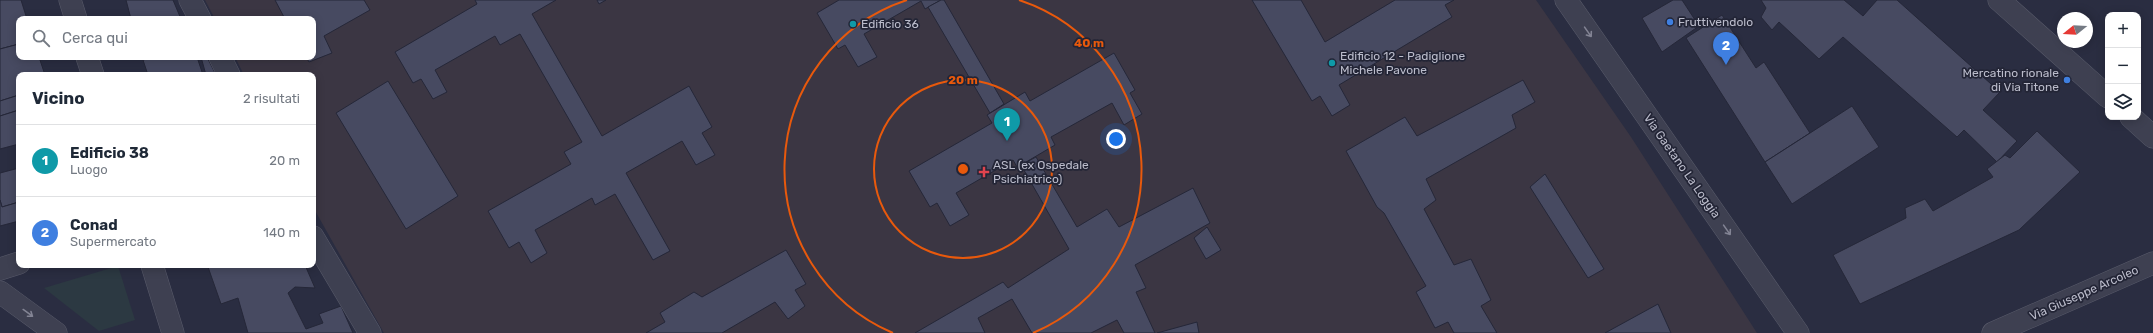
<!DOCTYPE html>
<html lang="it">
<meta charset="utf-8">
<style>
body{margin:0;font-family:Rubik,sans-serif;background:#f6f6f7;color:#1f2937}
.controls{position:absolute;right:12px;top:12px;display:grid;overflow:hidden;border-radius:8px;box-shadow:0 2px 10px #0003}
.controls button{width:36px;height:36px;display:grid;place-items:center;padding:0;border:0;border-bottom:1px solid #e0e1e3;background:#fff;color:#1f2937;font:20px sans-serif}
.compass{position:absolute;left:2057px;top:12px;width:36px;height:36px;border-radius:50%;background:#fff;box-shadow:0 2px 10px #0003;rotate:252deg}
.you{position:absolute;left:1116px;top:139px;width:14px;height:14px;margin:-10px;border:3px solid #fff;border-radius:50%;background:#1a73e8;box-shadow:0 0 0 6px #1a73e833}
.badge{display:grid;place-items:center;width:26px;height:26px;border-radius:50%;background:#d93025;color:#fff;font-size:13px;font-weight:700}
.pin{position:absolute;translate:-50% -33px;filter:drop-shadow(0 1px 2px #0008)}
.pin::after{content:'';position:absolute;top:21px;width:14px;height:12px;background:inherit;clip-path:polygon(0 0,100% 0,50% 100%)}
.list{margin:0;padding:0;list-style:none}
h2{display:flex;justify-content:space-between;align-items:center;height:52px;margin:0;padding:0 16px;font-size:17px}
h2 small{font-size:13px;font-weight:400;color:#747a83}
.list li{display:grid;grid-template-columns:26px 1fr auto;gap:12px;align-items:center;box-sizing:border-box;height:72px;padding:0 16px;border-top:1px solid #e0e1e3}
.list b{display:block;font-size:15px;white-space:nowrap}
.list p{margin:0;font-size:13px;white-space:nowrap;color:#747a83}
.list em{font-size:13px;font-style:normal;color:#747a83}
.icon{flex:none;width:22px;height:22px;fill:none;stroke:currentColor;stroke-width:2;stroke-linecap:round;stroke-linejoin:round}
.map{position:relative;flex:none;width:2153px;height:333px;overflow:hidden}
.search{position:absolute;background:#fff;box-shadow:0 2px 10px #0003;left:16px;top:16px;width:300px;height:44px;display:flex;align-items:center;gap:10px;box-sizing:border-box;padding:0 14px;border-radius:8px;color:#747a83;font-size:15px}
.panel{position:absolute;background:#fff;box-shadow:0 2px 10px #0003;left:16px;top:72px;width:300px;height:196px;border-radius:8px}
.map>svg:first-child{display:block}
.medical{fill:#3b3643}
.green{fill:#2c3942}
.building{fill:#474a61;stroke:#252738}
.lines{fill:none;stroke-linecap:round;stroke-linejoin:round}
.minor-casing{stroke:#595b6b;stroke-width:23}
.minor{stroke:#3e4051;stroke-width:22}
.oneway{stroke:#838494}
.ring{fill:none;stroke:#e8590c;stroke-width:2}
.shop-dot{fill:#3f7fe0;stroke:#232536;stroke-width:1.5}
.culture-dot{fill:#0f9aa8;stroke:#232536;stroke-width:1.5}
.health-dot{fill:#e0444e;stroke:#232536;stroke-width:1.5}
.labels{text-anchor:middle;stroke-width:3.5;stroke-linejoin:round;paint-order:stroke}
.poi-label{font-size:12px;fill:#bbbccb;stroke:#232536;text-anchor:start}
.street-label{font-size:12px;fill:#bbbccb;stroke:#232536}
.centre{fill:#e8590c;stroke:#232536;stroke-width:2}
.ring-label{font-size:12px;text-anchor:middle;font-weight:bold;fill:#e8590c;stroke:#232536;stroke-width:3.5;stroke-linejoin:round;paint-order:stroke}
</style>
<div class="map">
<svg width="2153" height="333" viewBox="0 0 2153 333">
<rect width="100%" height="100%" fill="#2a2d41"/>
<polygon class="medical" points="205,0 1536,0 1631,137 1757,333 384,333 313,207 313,75 244,75 235,57 313,57 313,19 215,19"/>
<polygon class="green" points="118,266 135,320 99,331 44,288"/>
<g class="building">
<polygon points="0,0 21,0 27,19 19,19 19,44 0,49"/>
<polygon points="126,0 173,0 181,19 131,19"/>
<polygon points="275,0 364,0 370,10 324,36 332,53 309,62 306,57 313,57 313,19 285,19"/>
<polygon points="475,0 556,0 532,14 602,136 689,86 712,127 702,133 715,155 696,165 682,141 626,173 670,251 653,260 615,194 595,205 592,198 535,230 547,253 531,263 519,242 509,248 488,211 571,164 564,152 582,142 520,34 500,45 495,36 435,70 447,92 433,99 421,79 413,83 395,52 477,4"/>
<polygon points="597,0 606,0 599,4"/>
<polygon points="839,0 941,0 925,9 921,1 864,34 877,57 858,67 845,45 838,49 817,13"/>
<polygon points="941,0 944,0 1004,104 990,113 928,7"/>
<polygon points="1252,0 1301,0 1325,42 1395,0 1454,0 1445,5 1452,17 1339,85 1350,105 1332,116 1320,96 1312,101"/>
<polygon points="1673,0 1682,0 1699,26 1662,52 1642,18"/>
<polygon points="1761,0 1844,0 1863,16 1877,0 1897,0 2000,92 1983,110 2017,141 1997,162 1964,130 1957,137 1843,37 1819,59 1779,22 1772,30 1761,17 1766,8"/>
<polygon points="1722,15 1756,68 1764,62 1810,133 1765,162 1686,38"/>
<polygon points="19,44 19,57 39,57 45,75 19,75 19,95 0,101 0,49"/>
<polygon points="1114,53 1135,90 1130,93 1142,114 1124,125 1112,103 1051,137 1055,145 1021,165 1017,167 1013,160 956,193 969,215 950,226 937,203 930,207 909,171 992,123 987,115 1025,92 1030,101"/>
<polygon points="156,57 197,57 203,75 148,75 143,60"/>
<polygon points="201,57 207,57 216,75 206,75"/>
<polygon points="1523,80 1535,102 1512,115 1516,128 1426,179 1436,200 1424,209 1454,265 1471,259 1491,300 1481,306 1497,333 1454,333 1448,322 1435,328 1416,292 1426,286 1384,213 1377,207 1346,151 1405,117 1417,136"/>
<polygon points="388,81 458,196 406,229 336,113"/>
<polygon points="19,95 19,110 0,116 0,101"/>
<polygon points="1852,106 1879,147 1792,204 1765,162"/>
<polygon points="19,110 19,144 0,149 0,116"/>
<polygon points="2037,131 2080,172 2019,230 1860,304 1833,255 1906,218 1905,208 1925,199 1933,211 1993,177 1987,169 2005,155 2010,158"/>
<polygon points="1036,157 1077,227 1107,209 1119,227 1193,188 1210,223 1135,265 1146,288 1136,292 1155,333 1124,333 1117,320 1091,333 1032,333 1012,299 978,318 985,333 915,333 1003,282 1008,288 1069,249 1021,165"/>
<polygon points="19,168 19,202 2,207 0,200 0,173"/>
<polygon points="1545,174 1604,269 1588,278 1530,187"/>
<polygon points="0,200 2,207 19,202 19,221 0,226"/>
<polygon points="1207,227 1221,250 1206,259 1194,238"/>
<polygon points="786,250 806,284 795,290 805,306 788,319 775,302 722,333 646,333 665,322 660,313 694,292 702,297"/>
<polygon points="212,265 305,265 315,288 295,287 288,293 306,329 323,323 319,314 341,306 353,333 248,333 238,298 221,304 208,267"/>
<polygon points="1658,304 1671,333 1605,333"/>
<polygon points="1197,322 1199,333 1157,333"/>
</g>
<g class="lines">
<g class="minor-casing">
<g id="minor">
<polyline points="70,0 76,19"/>
<polyline points="190,0 200,19"/>
<polyline points="1566,0 1798,333"/>
<polyline points="1999,0 2108,97"/>
<polyline points="87,57 93,75"/>
<polyline points="220,57 229,75"/>
<polyline points="2131,117 2153,137"/>
<polyline points="313,237 370,333"/>
<polyline points="152,265 173,333"/>
<polyline points="0,269 19,263"/>
<polyline points="0,292 56,333"/>
<polyline points="1993,333 2153,263"/>
</g>
</g>
<use href="#minor" class="minor"/>
</g>
<defs><path id="oneway-shaft" d="M-6 0H5M1.5-3L5.5 0L1.5 3" fill="none" stroke-width="1.6" stroke-linecap="round" stroke-linejoin="round"/></defs>
<g class="oneway">
<use href="#oneway-shaft" transform="translate(1588 32) rotate(55)"/>
<use href="#oneway-shaft" transform="translate(1727 230) rotate(55)"/>
<use href="#oneway-shaft" transform="translate(28 313) rotate(36)"/>
</g>
<g class="ring">
<circle cx="963" cy="169" r="89"/>
<path d="M893 333A178 178 0 0 1 907 0M1019 0A178 178 0 0 1 1033 333"/>
</g>
<g class="shop-dot">
<circle cx="1670" cy="22" r="4"/>
<circle cx="2067" cy="80" r="4"/>
</g>
<g class="culture-dot">
<circle cx="853" cy="24" r="4"/>
<circle cx="1332" cy="63" r="4"/>
</g>
<path class="health-dot" d="M982 166h4v4h4v4h-4v4h-4v-4h-4v-4h4z"/>
<g class="labels">
<g class="poi-label">
<text x="1678" y="26">Fruttivendolo</text>
<text x="861" y="28">Edificio 36</text>
<text x="1340" y="60">Edificio 12 - Padiglione<tspan x="1340" dy="14">Michele Pavone</tspan></text>
<text x="2059" y="77" text-anchor="end">Mercatino rionale<tspan x="2059" dy="14">di Via Titone</tspan></text>
<text x="993" y="169">ASL (ex Ospedale<tspan x="993" dy="14">Psichiatrico)</tspan></text>
</g>
<g class="street-label">
<text transform="translate(1682 166) rotate(55)" y="4">Via Gaetano La Loggia</text>
<text transform="translate(2084 293) rotate(-24)" y="4">Via Giuseppe Arcoleo</text>
</g>
</g>
<circle cx="963" cy="169" r="6" class="centre"/>
<g class="ring-label">
<text x="1089" y="47">40 m</text>
<text x="963" y="84">20 m</text>
</g>
</svg>
<div class="controls">
<button>+</button>
<button>−</button>
<button><svg class="icon" aria-label="layers" viewBox="0 0 24 24"><path d="M12 4l9 5-9 5-9-5zM3 14l9 5 9-5"/></svg></button>
</div>
<svg class="compass" viewBox="-18 -18 36 36"><path d="M0-13l5 13h-10z" fill="#e53935"/><path d="M0 13l5-13h-10z" fill="#747a83"/></svg>
<div class="you"></div>
<div class="pin badge" style="left:1007px;top:141px;background:#0f9aa8">1</div>
<div class="pin badge" style="left:1726px;top:65px;background:#3f7fe0">2</div>
<div class="search"><svg class="icon" aria-label="search" viewBox="0 0 24 24"><circle cx="10" cy="10" r="6"/><path d="M15 15l6 6"/></svg>Cerca qui</div>
<section class="panel">
<h2>Vicino<small>2 risultati</small></h2>
<ul class="list">
<li><span class="badge" style="background:#0f9aa8">1</span><div><b>Edificio 38</b><p>Luogo</p></div><em>20 m</em></li>
<li><span class="badge" style="background:#3f7fe0">2</span><div><b>Conad</b><p>Supermercato</p></div><em>140 m</em></li>
</ul>
</section>
</div>
